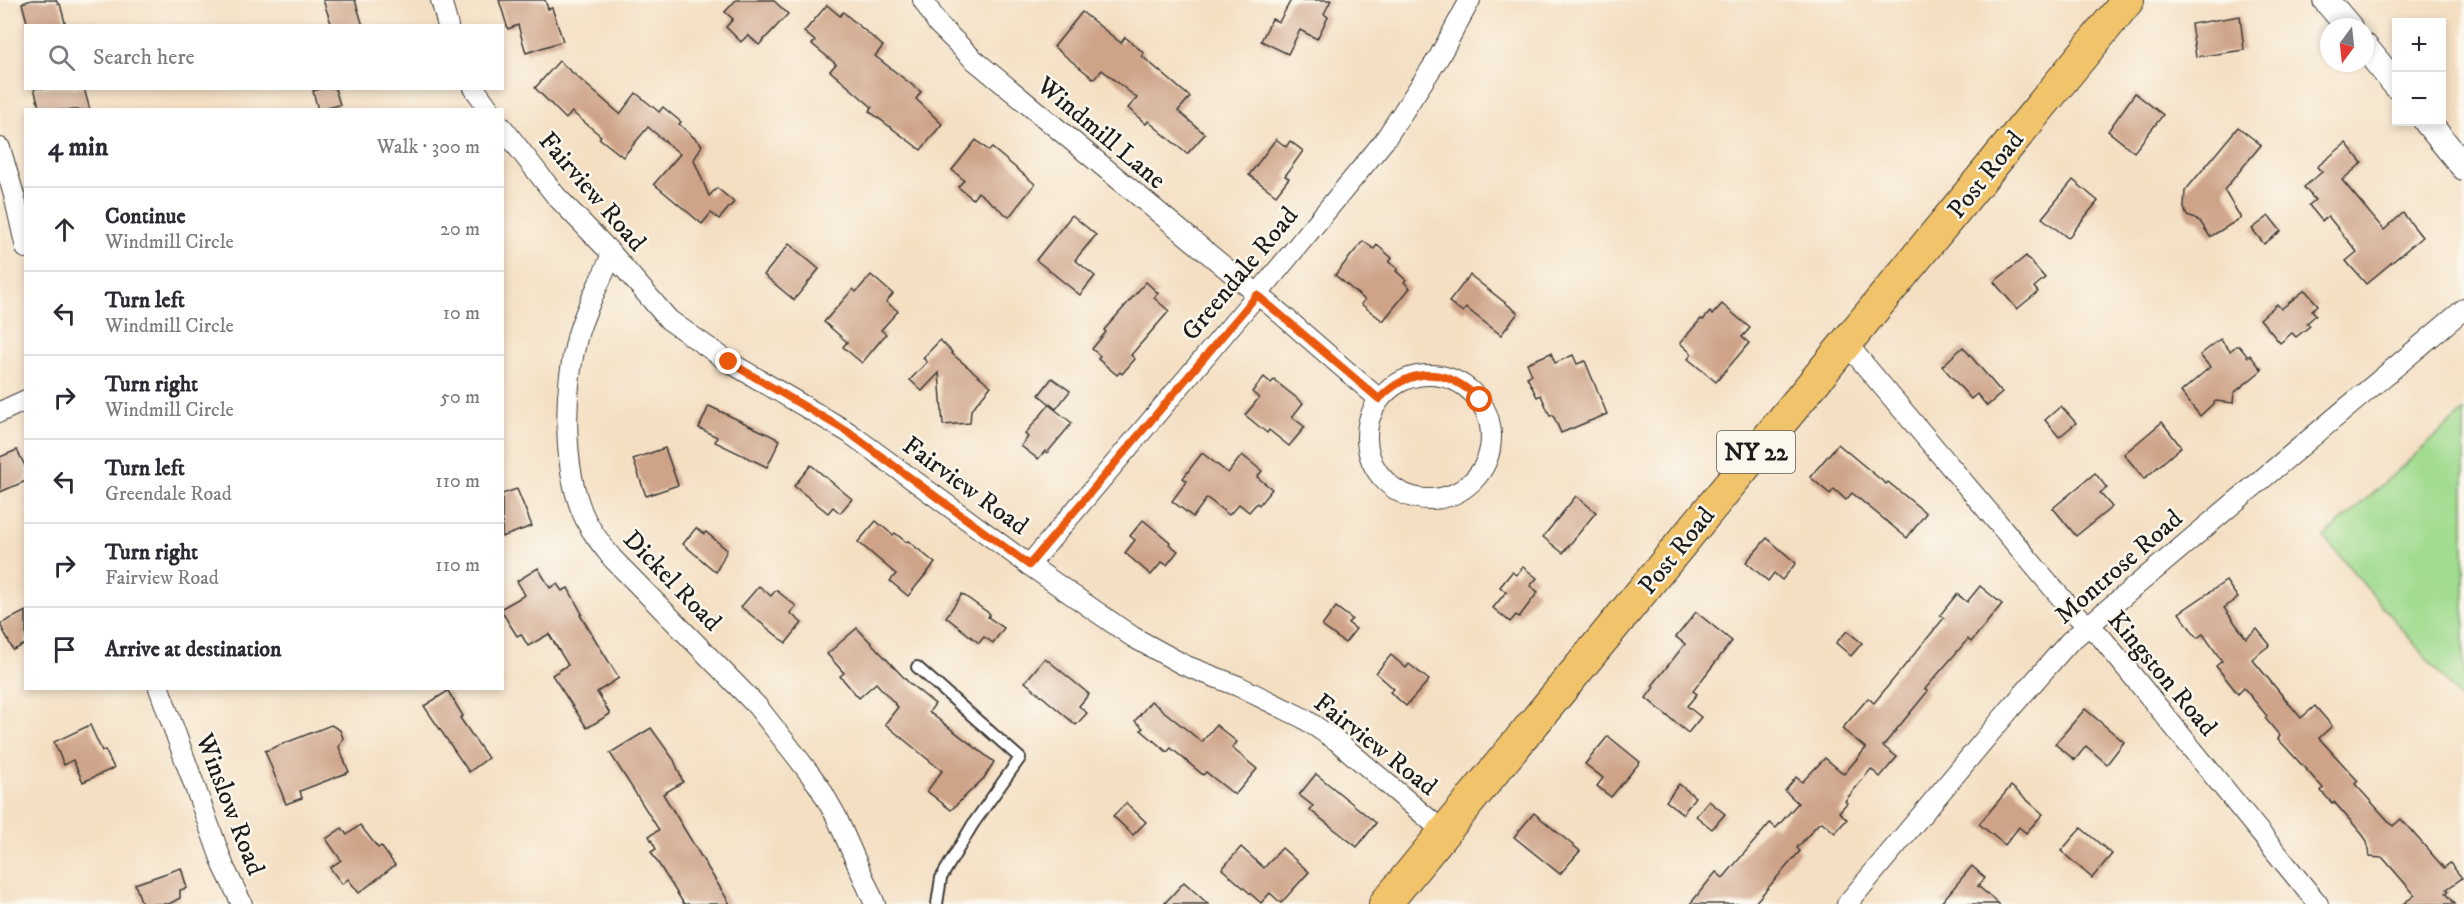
<!DOCTYPE html>
<meta charset="utf-8">
<style>
body{margin:0;font-family:"IM FELL DW Pica",serif;background:#f7f7f7;color:#2b2b33}
.controls{position:absolute;right:18px;top:18px;display:grid;overflow:hidden;border-radius:0px;box-shadow:0 3px 9px #0003}
.controls button{width:54px;height:54px;display:grid;place-items:center;padding:0;border:0;border-bottom:2px solid #e1e1e2;background:#fff;color:#2b2b33;font:30px sans-serif}
.compass{position:absolute;left:2320px;top:18px;width:54px;height:54px;border-radius:50%;background:#fff;box-shadow:0 3px 9px #0003;rotate:195deg}
.stop{position:absolute;width:18px;height:18px;margin:-14px;border:4px solid #ea580c;border-radius:50%;background:#fff}
.stop.end{background:#ea580c;border-color:#fff;box-shadow:0 2px 6px #0008}
.list{margin:0;padding:0;list-style:none}
h2{display:flex;justify-content:space-between;align-items:center;height:78px;margin:0;padding:0 24px;font-size:26px}
h2 small{font-size:20px;font-weight:400;color:#7c7c81}
.list li{display:grid;grid-template-columns:39px 1fr auto;gap:18px;align-items:center;box-sizing:border-box;height:84px;padding:0 24px;border-top:2px solid #e1e1e2}
.list b{display:block;font-size:22px;white-space:nowrap}
.list p{margin:0;font-size:20px;white-space:nowrap;color:#7c7c81}
.list em{font-size:20px;font-style:normal;color:#7c7c81}
.icon{flex:none;width:33px;height:33px;fill:none;stroke:currentColor;stroke-width:2;stroke-linecap:round;stroke-linejoin:round}
.map{position:relative;flex:none;width:2464px;height:904px;overflow:hidden}
.search{position:absolute;background:#fff;box-shadow:0 3px 9px #0003;left:24px;top:24px;width:480px;height:66px;display:flex;align-items:center;gap:15px;box-sizing:border-box;padding:0 21px;border-radius:0px;color:#7c7c81;font-size:22px}
.panel{position:absolute;background:#fff;box-shadow:0 3px 9px #0003;left:24px;top:108px;width:480px;height:582px;border-radius:0px}
.map>svg:first-child{display:block}
.grass{fill:#a1dc90;stroke:#5e7c56;stroke-width:1.5}
.building{fill:#cea388}
.lines{fill:none;stroke-linecap:round;stroke-linejoin:round}
.service-casing{stroke:#3c3935;stroke-width:14}
.minor-casing{stroke:#3c3935;stroke-width:22}
.tertiary-casing{stroke:#3c3935;stroke-width:28}
.primary-casing{stroke:#3c3935;stroke-width:34}
.service{stroke:#fff;stroke-width:10}
.minor{stroke:#fff;stroke-width:20}
.tertiary{stroke:#fff;stroke-width:26}
.primary{stroke:#f1c36a;stroke-width:32}
.route{stroke:#ea580c;stroke-width:8}
.labels{text-anchor:middle;stroke-width:5;stroke-linejoin:round;paint-order:stroke}
.shield{fill:#fbf7ec;stroke:#5f5e5a;stroke-width:1.5}
.shield-label{font-size:24px;font-weight:bold;fill:#1c1c1c}
.street-label{font-size:26px;fill:#1c1c1c;stroke:#fbf7ec}
</style>
<div class="map">
<svg width="2464" height="904" viewBox="0 0 2464 904">
<rect width="100%" height="100%" fill="#fbf7ec"/>
<filter id="ink" filterUnits="userSpaceOnUse"><feTurbulence type="fractalNoise" baseFrequency=".0167" numOctaves="2"/><feDisplacementMap in="SourceGraphic" scale="12" xChannelSelector="R" yChannelSelector="G"/><feConvolveMatrix kernelMatrix="1 2 1 2 8 2 1 2 1" color-interpolation-filters="sRGB"/></filter>
<filter id="wash" filterUnits="userSpaceOnUse"><feTurbulence type="fractalNoise" baseFrequency=".008" numOctaves="4" result="noise"/><feDisplacementMap in="SourceGraphic" scale="24" xChannelSelector="R" yChannelSelector="G"/><feGaussianBlur stdDeviation="1.35" result="paint"/><feColorMatrix in="noise" values="0 0 0 0 0 0 0 0 0 0 0 0 0 0 0 0 0 1.4 0 .05"/><feComposite in="paint" operator="in"/></filter>
<g filter="url(#wash)">
<rect width="100%" height="100%" fill="#f4dfc3"/>
<polygon class="grass" points="2464,411 2464,703 2324,537"/>
<g id="blocks">
<g class="building">
<polygon points="32,0 56,0 58,4 60,4 66,26 28,26 22,3"/>
<polygon points="323,0 355,0 363,26 332,26"/>
<polygon points="499,0 545,0 548,9 552,8 563,41 526,53 518,25 508,29"/>
<polygon points="736,0 773,0 788,14 759,45 748,35 741,42 726,27 733,19 725,12"/>
<polygon points="1291,0 1331,0 1324,14 1328,17 1317,39 1300,30 1288,54 1261,41 1272,19 1279,22"/>
<polygon points="827,5 840,16 843,12 883,46 875,56 921,92 916,99 942,124 921,150 869,111 872,107 830,71 836,64 812,44 815,41 804,32"/>
<polygon points="1082,12 1121,43 1125,37 1144,53 1142,56 1190,97 1178,111 1205,134 1187,154 1148,121 1146,124 1128,108 1137,98 1102,70 1094,79 1054,47"/>
<polygon points="2240,16 2244,50 2196,57 2191,24"/>
<polygon points="559,61 620,114 636,93 659,112 663,107 681,122 679,124 702,145 694,160 709,196 717,188 734,202 719,219 711,213 702,224 654,184 680,154 648,127 623,157 599,138 601,136 572,112 566,119 535,88"/>
<polygon points="34,88 84,88 90,110 40,110"/>
<polygon points="324,88 335,88 340,105 318,110 313,91"/>
<polygon points="2135,93 2163,115 2134,152 2108,131"/>
<polygon points="2238,127 2261,145 2224,190 2241,218 2210,237 2200,221 2187,216 2184,208 2185,191"/>
<polygon points="1276,139 1286,147 1290,141 1303,151 1285,176 1289,178 1276,195 1249,175"/>
<polygon points="976,140 989,151 992,148 1035,184 1009,217 978,192 973,199 958,187 964,180 952,170"/>
<polygon points="2346,143 2362,163 2342,180 2384,230 2403,213 2422,237 2366,284 2346,261 2357,252 2328,216 2322,221 2309,205 2315,200 2304,187 2322,172 2317,167"/>
<polygon points="2073,180 2098,201 2068,238 2042,218"/>
<polygon points="1072,215 1096,235 1075,260 1095,276 1080,295 1036,260"/>
<polygon points="2269,216 2281,231 2264,244 2252,229"/>
<polygon points="1363,241 1374,249 1377,245 1392,258 1389,262 1398,269 1396,271 1406,280 1404,282 1410,288 1383,321 1361,304 1365,300 1335,275"/>
<polygon points="789,244 819,269 794,300 764,275"/>
<polygon points="2026,256 2045,278 2034,287 2038,292 2017,309 1994,282"/>
<polygon points="871,275 893,294 886,302 898,311 881,330 886,334 862,363 843,347 847,342 824,322 853,289 856,292"/>
<polygon points="1470,275 1518,313 1501,335 1466,308 1463,312 1449,302"/>
<polygon points="1146,282 1158,293 1154,298 1169,311 1131,355 1135,359 1122,374 1120,372 1117,375 1098,359 1100,356 1092,349 1106,332 1104,330"/>
<polygon points="2305,290 2318,305 2312,310 2316,315 2307,323 2310,326 2296,337 2292,333 2280,343 2260,319 2277,304 2281,309"/>
<polygon points="1722,304 1750,328 1742,337 1749,343 1716,382 1688,359 1692,354 1680,343 1701,319 1703,320 1710,312 1712,315"/>
<polygon points="2220,339 2230,351 2236,346 2239,346 2248,357 2250,355 2262,370 2234,393 2233,403 2216,401 2200,416 2181,392 2210,367 2200,355"/>
<polygon points="940,340 952,352 951,353 991,386 971,410 970,423 943,425 939,373 922,391 910,380 927,362 923,358"/>
<polygon points="1963,347 2002,393 1987,406 1977,394 1971,399 1942,366"/>
<polygon points="1551,353 1555,363 1573,355 1577,364 1585,361 1607,414 1561,433 1553,415 1550,416 1541,395 1537,397 1527,377 1532,375 1527,363"/>
<polygon points="1264,377 1271,383 1274,380 1303,403 1292,417 1305,427 1289,446 1269,430 1267,433 1245,415 1259,398 1252,392"/>
<polygon points="1052,378 1070,391 1056,409 1039,395"/>
<polygon points="1049,405 1072,423 1047,453 1045,451 1038,459 1021,446 1028,437 1025,434"/>
<polygon points="709,406 780,440 767,467 715,442 717,437 699,428"/>
<polygon points="2061,406 2076,423 2059,437 2045,420"/>
<polygon points="2162,422 2181,447 2144,479 2124,454"/>
<polygon points="1838,444 1886,484 1888,482 1926,513 1907,538 1852,493 1846,500 1834,489 1830,494 1810,477"/>
<polygon points="665,448 678,485 646,496 633,459"/>
<polygon points="17,450 26,468 26,481 0,492 0,457"/>
<polygon points="1202,453 1228,473 1242,455 1262,471 1257,477 1272,489 1259,505 1257,503 1249,512 1239,504 1229,515 1207,498 1193,517 1172,501 1187,481 1183,478"/>
<polygon points="811,465 852,499 840,513 833,507 828,513 794,486"/>
<polygon points="2095,473 2107,488 2100,493 2112,507 2076,536 2053,508"/>
<polygon points="517,489 532,526 502,537 502,494"/>
<polygon points="1576,496 1596,512 1563,553 1543,537"/>
<polygon points="1143,520 1170,542 1169,544 1178,551 1167,565 1162,562 1151,575 1125,553 1135,540 1130,536"/>
<polygon points="876,521 893,535 895,533 906,542 908,541 935,563 908,596 890,581 896,574 858,542"/>
<polygon points="696,528 704,534 706,532 727,550 716,572 683,544"/>
<polygon points="1767,538 1796,563 1782,580 1774,573 1768,581 1746,562"/>
<polygon points="1523,567 1537,578 1530,586 1538,592 1519,617 1516,615 1510,622 1493,608 1506,592 1500,587 1512,572 1516,575"/>
<polygon points="538,568 550,588 557,584 562,591 568,588 582,614 580,615 619,678 597,692 610,714 587,728 552,675 568,665 549,634 528,646 521,634 517,636 502,612 502,608 525,595 517,581"/>
<polygon points="2226,581 2238,598 2224,608 2246,638 2257,629 2270,645 2252,659 2301,718 2315,706 2332,726 2319,738 2358,781 2355,784 2393,826 2401,819 2444,868 2450,863 2462,878 2447,889 2449,891 2446,893 2455,904 2403,904 2415,895 2383,858 2369,857 2367,841 2362,834 2334,802 2332,803 2321,791 2323,788 2278,739 2280,736 2265,718 2267,716 2244,688 2238,694 2216,666 2222,661 2203,634 2197,638 2179,613"/>
<polygon points="759,586 771,596 776,590 796,606 790,613 802,623 786,643 741,607"/>
<polygon points="1980,586 2002,604 1971,642 1968,639 1925,689 1928,691 1883,746 1897,757 1880,777 1871,769 1845,801 1847,803 1839,812 1847,819 1835,833 1822,822 1819,823 1797,848 1800,851 1754,904 1690,904 1716,872 1723,878 1770,823 1776,828 1798,803 1785,791 1796,777 1802,782 1825,758 1844,774 1866,748 1842,729 1868,698 1874,703 1944,618 1940,615 1957,594 1967,602"/>
<polygon points="962,594 990,614 988,617 1004,628 993,643 984,637 979,643 946,617"/>
<polygon points="1336,607 1352,619 1348,623 1356,629 1345,643 1322,626"/>
<polygon points="26,611 26,644 13,650 0,624"/>
<polygon points="1696,612 1732,641 1693,691 1697,694 1687,706 1701,717 1688,733 1646,698 1654,687 1652,686 1685,644 1676,637"/>
<polygon points="857,628 909,683 935,704 929,712 994,762 984,778 951,810 927,791 942,771 885,724 898,707 876,683 859,698 840,676 844,673 827,654"/>
<polygon points="1847,631 1862,643 1851,656 1836,643"/>
<polygon points="1391,655 1406,668 1409,664 1429,680 1406,706 1390,692 1394,689 1376,673"/>
<polygon points="1045,658 1089,694 1079,706 1087,713 1076,725 1025,682"/>
<polygon points="448,691 463,716 460,718 488,758 469,772 424,706"/>
<polygon points="1151,701 1202,742 1216,725 1237,742 1232,748 1257,769 1235,795 1206,772 1203,775 1171,748 1167,752 1141,730 1143,728 1135,721"/>
<polygon points="2085,709 2124,742 2107,764 2086,746 2075,760 2055,744"/>
<polygon points="90,725 102,751 105,750 114,768 83,782 73,760 64,765 54,742"/>
<polygon points="331,725 340,730 343,738 339,747 349,772 300,791 302,798 286,804 265,751"/>
<polygon points="651,728 674,760 683,782 663,794 730,904 684,904 651,852 656,849 649,836 659,830 610,753"/>
<polygon points="1608,736 1640,762 1611,797 1597,786 1603,778 1585,764"/>
<polygon points="1316,774 1376,823 1357,847 1310,810 1313,806 1299,795"/>
<polygon points="1679,784 1695,797 1683,814 1666,801"/>
<polygon points="2011,786 2043,814 2026,833 2019,827 2005,845 1979,824"/>
<polygon points="1709,801 1725,814 1712,829 1696,816"/>
<polygon points="1126,803 1146,822 1133,835 1113,816"/>
<polygon points="1534,813 1580,851 1560,874 1514,837"/>
<polygon points="360,825 378,848 381,846 395,865 359,893 348,879 342,884 330,868 341,860 326,839 342,828 347,835"/>
<polygon points="2081,828 2112,854 2092,878 2061,851"/>
<polygon points="1241,847 1264,868 1282,848 1309,872 1281,903 1270,893 1261,903 1222,869"/>
<polygon points="1972,866 1985,878 1978,886 1999,904 1940,904"/>
<polygon points="181,868 187,888 180,890 180,898 169,904 142,904 135,884"/>
<polygon points="1184,882 1208,904 1164,904"/>
</g>
</g>
</g>
<g filter="url(#ink)">
<use href="#blocks" fill-opacity="0" stroke="#3c3935" stroke-width="1.5"/>
<g class="lines">
<g class="service-casing">
<polyline id="service" points="917,667 1020,758 973,824 941,878 937,904"/>
</g>
<g class="minor-casing">
<g id="minor">
<polyline points="441,0 448,26"/>
<polyline points="923,0 938,24 972,58 1273,307 1379,399"/>
<polyline points="474,88 490,110"/>
<polyline points="502,127 556,196 612,254 669,320 729,362 848,432 1029,565 1133,637 1184,665 1238,686 1303,718 1337,741 1444,832"/>
<polyline points="0,148 14,195 26,248"/>
<path d="M612,254C602,279 583,312 577,338C564,389 562,465 583,514C590,531 602,545 613,559L757,706L797,757L819,786L836,816L875,904"/>
<polyline points="1846,343 2074,613 2101,637 2318,904"/>
<circle cx="1429" cy="437" r="62"/>
<polyline points="0,412 26,400"/>
<polyline points="1029,565 1257,295 1384,141 1439,57 1470,0"/>
<polyline points="159,688 224,867 242,904"/>
<polyline points="1847,904 2011,708 2069,642 2464,309"/>
</g>
</g>
<g class="tertiary-casing">
<g id="tertiary">
<polyline points="2326,0 2349,27"/>
<polyline points="2365,47 2396,85"/>
<polyline points="2427,122 2464,167"/>
</g>
</g>
<g class="primary-casing">
<polyline id="primary" points="1385,904 2128,0"/>
</g>
<use href="#service" class="service"/>
<use href="#minor" class="minor"/>
<use href="#tertiary" class="tertiary"/>
<use href="#primary" class="primary"/>
</g>
</g>
<g class="lines" filter="url(#ink)">
<path class="route" d="M729,362L848,432L1029,565L1257,295L1379,399C1412,365 1448,368 1480,400"/>
</g>
<g class="labels">
<rect class="shield" x="1717" y="431" width="78" height="42" rx="4.5"/>
<g class="shield-label">
<text x="1756" y="460">NY 22</text>
</g>
<g class="street-label">
<text transform="translate(1102 132) rotate(40)" y="9">Windmill Lane</text>
<text transform="translate(1985 174) rotate(-51)" y="9">Post Road</text>
<text transform="translate(593 191) rotate(49)" y="9">Fairview Road</text>
<text transform="translate(1239 273) rotate(-50)" y="9">Greendale Road</text>
<text transform="translate(966 485) rotate(36)" y="9">Fairview Road</text>
<text transform="translate(1676 550) rotate(-51)" y="9">Post Road</text>
<text transform="translate(2118 566) rotate(-41)" y="9">Montrose Road</text>
<text transform="translate(673 580) rotate(46)" y="9">Dickel Road</text>
<text transform="translate(2163 673) rotate(50)" y="9">Kingston Road</text>
<text transform="translate(1376 744) rotate(38)" y="9">Fairview Road</text>
<text transform="translate(231 804) rotate(69)" y="9">Winslow Road</text>
</g>
</g>
</svg>
<div class="controls">
<button>+</button>
<button>−</button>
</div>
<svg class="compass" viewBox="-18 -18 36 36"><path d="M0-13l5 13h-10z" fill="#e53935"/><path d="M0 13l5-13h-10z" fill="#7c7c81"/></svg>
<div class="stop" style="left:1480px;top:400px"></div>
<div class="stop end" style="left:729px;top:362px"></div>
<div class="search"><svg class="icon" aria-label="search" viewBox="0 0 24 24"><circle cx="10" cy="10" r="6"/><path d="M15 15l6 6"/></svg>Search here</div>
<section class="panel">
<h2>4 min<small>Walk · 300 m</small></h2>
<ul class="list">
<li><svg class="icon" aria-label="ahead" viewBox="0 0 24 24"><path d="M12 20V5M6 11l6-6 6 6"/></svg><div><b>Continue</b><p>Windmill Circle</p></div><em>20 m</em></li>
<li><svg class="icon" aria-label="left" viewBox="0 0 24 24"><path d="M17 20v-9H6M10 6l-5 5 5 5"/></svg><div><b>Turn left</b><p>Windmill Circle</p></div><em>10 m</em></li>
<li><svg class="icon" aria-label="right" viewBox="0 0 24 24"><path d="M7 20v-9h11M14 6l5 5-5 5"/></svg><div><b>Turn right</b><p>Windmill Circle</p></div><em>50 m</em></li>
<li><svg class="icon" aria-label="left" viewBox="0 0 24 24"><path d="M17 20v-9H6M10 6l-5 5 5 5"/></svg><div><b>Turn left</b><p>Greendale Road</p></div><em>110 m</em></li>
<li><svg class="icon" aria-label="right" viewBox="0 0 24 24"><path d="M7 20v-9h11M14 6l5 5-5 5"/></svg><div><b>Turn right</b><p>Fairview Road</p></div><em>110 m</em></li>
<li><svg class="icon" aria-label="arrive" viewBox="0 0 24 24"><path d="M6 21V4h12l-3 4 3 4H6"/></svg><div><b>Arrive at destination</b></div></li>
</ul>
</section>
</div>
